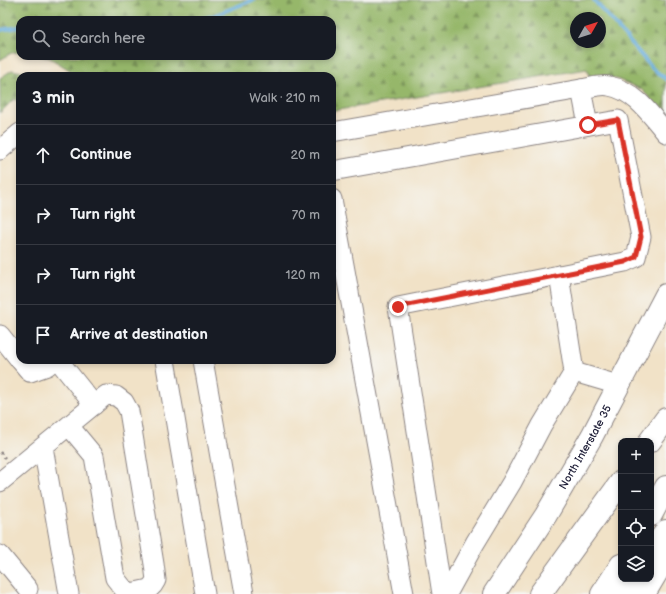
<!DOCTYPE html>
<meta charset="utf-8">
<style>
body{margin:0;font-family:"Balsamiq Sans",sans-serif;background:#20242c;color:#f1f3f6}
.controls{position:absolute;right:12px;bottom:12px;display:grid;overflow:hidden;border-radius:8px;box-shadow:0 2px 6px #0003}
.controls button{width:36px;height:36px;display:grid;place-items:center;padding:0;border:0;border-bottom:1px solid #363941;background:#171b24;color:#f1f3f6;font:20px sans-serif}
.compass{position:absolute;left:570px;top:12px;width:36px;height:36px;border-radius:50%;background:#171b24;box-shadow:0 2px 6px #0003;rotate:51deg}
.stop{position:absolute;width:12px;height:12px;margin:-9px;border:3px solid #d93025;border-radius:50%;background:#fff}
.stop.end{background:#d93025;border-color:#fff;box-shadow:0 1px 4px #0008}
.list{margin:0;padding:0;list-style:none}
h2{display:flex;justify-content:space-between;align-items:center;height:52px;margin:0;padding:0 16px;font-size:17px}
h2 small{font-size:13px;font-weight:400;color:#9ea1a6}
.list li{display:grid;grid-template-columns:26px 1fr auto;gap:12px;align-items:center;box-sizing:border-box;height:60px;padding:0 16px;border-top:1px solid #363941}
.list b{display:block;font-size:15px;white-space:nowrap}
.list em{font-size:13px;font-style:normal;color:#9ea1a6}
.icon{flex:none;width:22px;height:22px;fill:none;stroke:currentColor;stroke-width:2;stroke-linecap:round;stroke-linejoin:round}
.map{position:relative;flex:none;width:666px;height:594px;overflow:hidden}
.search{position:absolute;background:#171b24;box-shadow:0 2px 6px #0003;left:16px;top:16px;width:320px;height:44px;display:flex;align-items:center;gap:10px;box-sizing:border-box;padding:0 14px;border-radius:12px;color:#9ea1a6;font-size:15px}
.panel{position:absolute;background:#171b24;box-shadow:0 2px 6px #0003;left:16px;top:72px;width:320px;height:292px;border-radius:12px}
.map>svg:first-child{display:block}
.forest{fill:url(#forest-firs);stroke:#5c6c53;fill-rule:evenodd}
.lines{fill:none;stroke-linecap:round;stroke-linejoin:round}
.stream{stroke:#65acdc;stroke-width:4}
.minor-casing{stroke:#8a8281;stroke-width:21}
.major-casing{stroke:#8a8281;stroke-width:24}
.highway-casing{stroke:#8a8281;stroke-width:24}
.path{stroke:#8a8281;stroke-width:2.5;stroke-dasharray:3 3;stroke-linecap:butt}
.minor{stroke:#fff;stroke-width:19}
.major{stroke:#fff;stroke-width:22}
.highway{stroke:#fff;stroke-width:22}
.route{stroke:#d93025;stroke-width:5}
.labels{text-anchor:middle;stroke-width:3;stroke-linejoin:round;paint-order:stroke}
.street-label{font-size:11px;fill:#22223b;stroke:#f6f6f2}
</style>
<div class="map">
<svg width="666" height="594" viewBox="0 0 666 594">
<defs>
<pattern id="forest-firs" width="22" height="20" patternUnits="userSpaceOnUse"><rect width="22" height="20" fill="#96b76b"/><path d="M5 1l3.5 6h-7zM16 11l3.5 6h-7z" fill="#7a9459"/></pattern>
</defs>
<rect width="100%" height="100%" fill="#f6f6f2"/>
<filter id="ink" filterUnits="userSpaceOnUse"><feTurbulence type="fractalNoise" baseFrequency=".025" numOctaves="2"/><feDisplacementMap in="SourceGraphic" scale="8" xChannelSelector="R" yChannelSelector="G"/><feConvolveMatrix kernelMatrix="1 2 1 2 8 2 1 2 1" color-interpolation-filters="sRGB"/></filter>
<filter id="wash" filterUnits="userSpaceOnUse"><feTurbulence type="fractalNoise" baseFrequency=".012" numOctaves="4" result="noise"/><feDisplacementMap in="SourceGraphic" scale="16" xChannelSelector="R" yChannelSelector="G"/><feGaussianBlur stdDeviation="0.9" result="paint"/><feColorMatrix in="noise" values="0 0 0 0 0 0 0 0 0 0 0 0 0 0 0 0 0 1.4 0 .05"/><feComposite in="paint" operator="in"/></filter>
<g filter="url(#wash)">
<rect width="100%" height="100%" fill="#f1e2c7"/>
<g class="forest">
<path d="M0,0H666V115L641,89L614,78L590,79L587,69L332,111V76H74L73,72L50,58L39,56H332V20H20V53L13,52L0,60ZM576,18H600V42H576Z"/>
<polygon points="12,70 43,76 20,76 20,102 14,99 0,113 0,78"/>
</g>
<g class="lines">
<g class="stream">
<polyline points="594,0 653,69 666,79"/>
<polyline points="200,20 210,17 253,0"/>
<polyline points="0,30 20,27"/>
</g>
</g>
</g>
<g filter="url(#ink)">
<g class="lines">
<g class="minor-casing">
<g id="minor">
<polyline points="581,89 588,125"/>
<path d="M332,132L581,89C590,88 601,84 609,86C634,90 651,115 666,133"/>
<polyline points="0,150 20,133"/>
<polyline points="332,171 618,120 641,237 636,257 625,262 398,307 442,594"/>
<polyline points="332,199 404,594"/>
<polyline points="559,275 574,372 618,385"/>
<polyline points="0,335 20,360"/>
<polyline points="20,360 30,372 47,366 54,360"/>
<polyline points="58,360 94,405"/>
<polyline points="165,360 205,594"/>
<polyline points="203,360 244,594"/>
<polyline points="43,447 69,594"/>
<polyline points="0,482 106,395 116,396 124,402 129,411 154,564 156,580 153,585 149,589 131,593 123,588 115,578 94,456 69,426"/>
<polyline points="0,555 28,589"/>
<polyline points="447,594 475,543 512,482 542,425 574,372"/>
</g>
</g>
<g class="major-casing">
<g id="major">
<path id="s1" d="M494,594L546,515L592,436L666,295"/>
</g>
</g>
<g class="highway-casing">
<g id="highway">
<polyline points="650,441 666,419"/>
<polyline points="651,515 666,487"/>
<polyline points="651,553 666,531"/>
<polyline points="540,594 621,482"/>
<polyline points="602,594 621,565"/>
<polyline points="624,594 634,579"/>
<polyline points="644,594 666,557"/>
</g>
</g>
<polyline class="path" points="0,452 5,458"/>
<use href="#minor" class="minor"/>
<use href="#major" class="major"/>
<use href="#highway" class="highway"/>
</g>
</g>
<g class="lines" filter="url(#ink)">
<polyline class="route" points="398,307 625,262 636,257 641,237 618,120 588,125"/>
</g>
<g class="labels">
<g class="street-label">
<text dy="4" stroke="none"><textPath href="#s1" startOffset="173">North Interstate 35</textPath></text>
</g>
</g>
</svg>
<div class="controls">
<button>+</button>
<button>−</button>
<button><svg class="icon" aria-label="locate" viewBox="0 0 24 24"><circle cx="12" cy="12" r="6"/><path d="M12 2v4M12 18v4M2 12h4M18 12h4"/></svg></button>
<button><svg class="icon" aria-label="layers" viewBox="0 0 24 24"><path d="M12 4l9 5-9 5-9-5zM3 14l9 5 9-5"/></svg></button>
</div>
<svg class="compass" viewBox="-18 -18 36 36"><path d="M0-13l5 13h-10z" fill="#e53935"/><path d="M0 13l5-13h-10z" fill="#9ea1a6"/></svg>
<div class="stop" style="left:588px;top:125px"></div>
<div class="stop end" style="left:398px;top:307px"></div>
<div class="search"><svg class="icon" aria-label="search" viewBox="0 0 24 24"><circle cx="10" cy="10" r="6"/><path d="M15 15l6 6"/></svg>Search here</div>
<section class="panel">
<h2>3 min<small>Walk · 210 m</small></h2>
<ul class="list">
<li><svg class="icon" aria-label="ahead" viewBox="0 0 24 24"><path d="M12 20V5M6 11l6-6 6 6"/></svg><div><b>Continue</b></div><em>20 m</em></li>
<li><svg class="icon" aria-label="right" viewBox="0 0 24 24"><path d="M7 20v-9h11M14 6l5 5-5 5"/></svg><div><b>Turn right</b></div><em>70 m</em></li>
<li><svg class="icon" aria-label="right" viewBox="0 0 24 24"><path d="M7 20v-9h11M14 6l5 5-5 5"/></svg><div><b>Turn right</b></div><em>120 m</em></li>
<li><svg class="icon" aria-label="arrive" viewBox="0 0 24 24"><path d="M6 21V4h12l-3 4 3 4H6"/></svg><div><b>Arrive at destination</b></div></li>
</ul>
</section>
</div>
